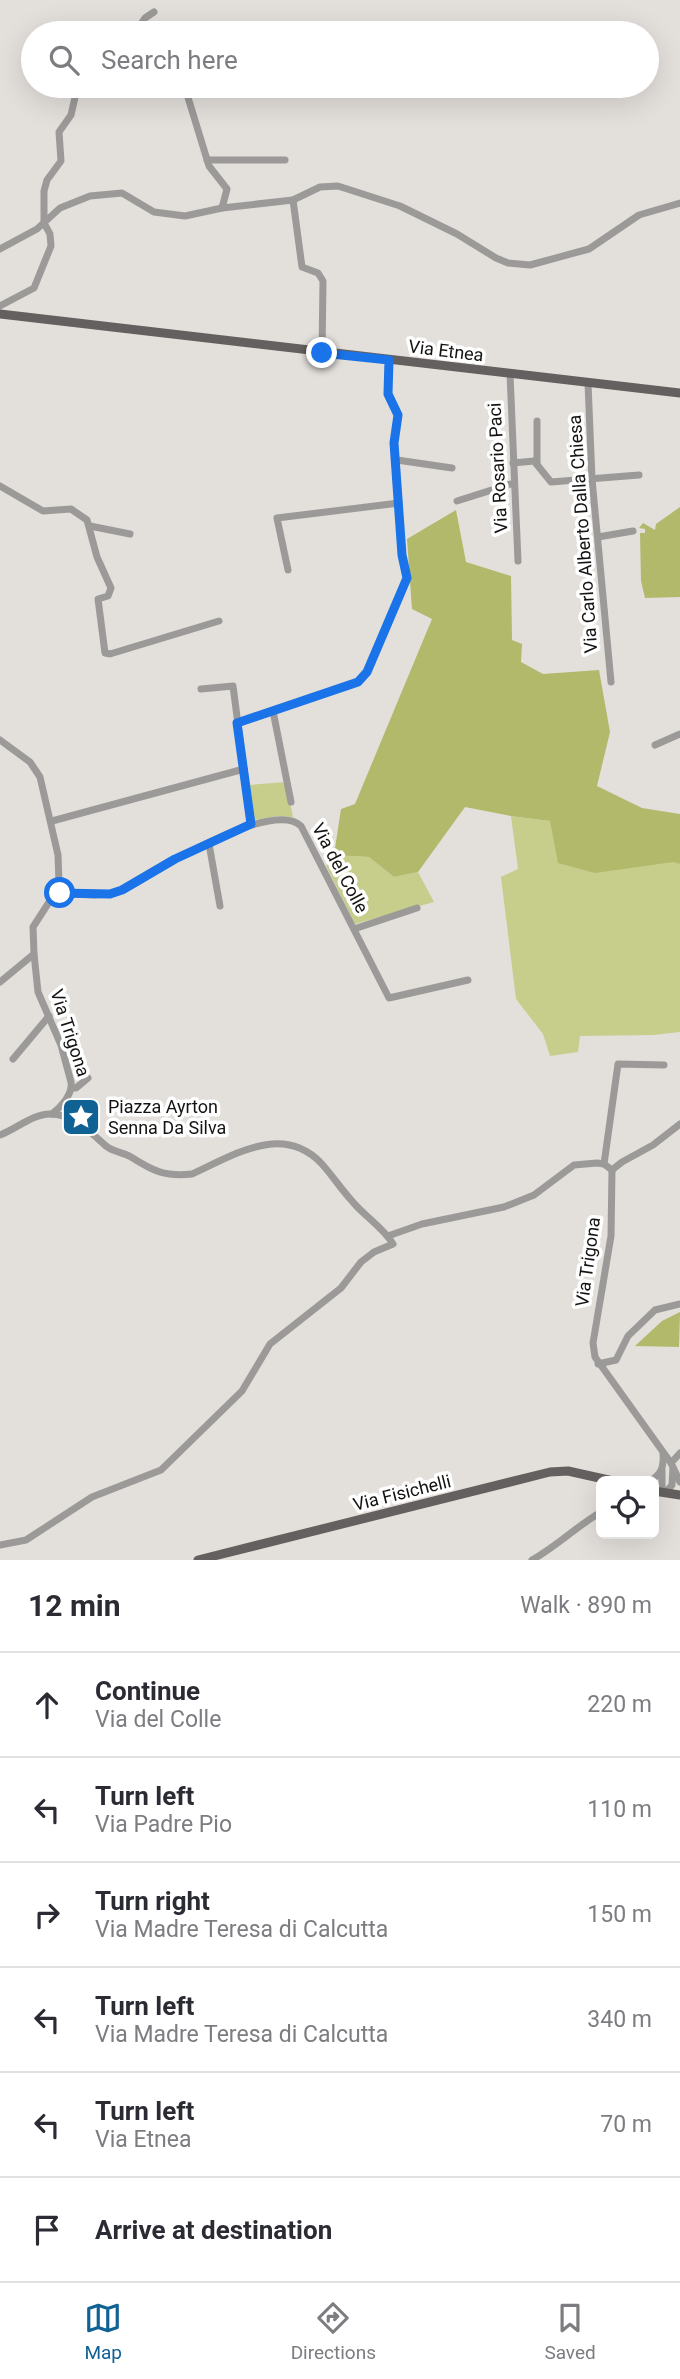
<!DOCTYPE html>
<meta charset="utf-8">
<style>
body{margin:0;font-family:Roboto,sans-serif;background:#f2f2f3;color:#2b2b33}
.controls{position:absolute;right:21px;bottom:21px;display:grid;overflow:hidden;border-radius:10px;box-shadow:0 7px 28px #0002}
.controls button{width:63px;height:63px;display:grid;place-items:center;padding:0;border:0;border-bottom:2px solid #e1e1e2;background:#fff;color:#2b2b33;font:35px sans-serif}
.stop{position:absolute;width:21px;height:21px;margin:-16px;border:5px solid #1a73e8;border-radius:50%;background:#fff}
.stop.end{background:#1a73e8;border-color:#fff;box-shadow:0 2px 7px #0008}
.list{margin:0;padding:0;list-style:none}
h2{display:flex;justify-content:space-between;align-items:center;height:91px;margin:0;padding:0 28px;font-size:30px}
h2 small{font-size:23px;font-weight:400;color:#7c7c81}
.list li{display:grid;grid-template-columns:46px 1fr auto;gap:21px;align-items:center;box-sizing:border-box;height:105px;padding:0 28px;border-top:2px solid #e1e1e2}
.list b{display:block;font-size:26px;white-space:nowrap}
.list p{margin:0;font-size:23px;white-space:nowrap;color:#7c7c81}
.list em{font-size:23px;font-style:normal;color:#7c7c81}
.icon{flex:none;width:38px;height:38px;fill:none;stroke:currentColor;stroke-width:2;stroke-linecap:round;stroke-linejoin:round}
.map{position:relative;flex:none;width:680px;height:1560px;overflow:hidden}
.search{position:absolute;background:#fff;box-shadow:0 7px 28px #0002;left:21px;right:21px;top:21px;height:77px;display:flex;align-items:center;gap:18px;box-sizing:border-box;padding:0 24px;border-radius:38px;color:#7c7c81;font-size:26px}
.sheet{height:721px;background:#fff}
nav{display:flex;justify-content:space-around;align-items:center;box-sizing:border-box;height:98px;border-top:2px solid #e1e1e2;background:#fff;font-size:19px;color:#7c7c81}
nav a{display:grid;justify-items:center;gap:4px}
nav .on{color:#106294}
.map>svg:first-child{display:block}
.green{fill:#c7ce8b}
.forest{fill:#b2b96b}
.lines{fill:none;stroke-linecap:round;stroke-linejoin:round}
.minor{stroke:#9c9a99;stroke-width:7}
.major{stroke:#64605f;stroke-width:9}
.route{stroke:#1a73e8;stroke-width:9}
.labels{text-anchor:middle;stroke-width:7;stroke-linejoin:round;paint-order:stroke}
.street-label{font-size:18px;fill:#141312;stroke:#fff}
.poi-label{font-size:18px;fill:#141312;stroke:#fff;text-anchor:start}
</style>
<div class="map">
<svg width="680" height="1560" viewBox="0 0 680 1560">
<rect width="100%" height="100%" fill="#e3dfdb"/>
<g class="green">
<polygon points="286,782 293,817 277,816 254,820 249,785"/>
<polygon points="511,816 550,821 680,864 680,1032 653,1035 580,1036 578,1052 550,1056 543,1034 516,999 501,877 518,869"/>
<polygon points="334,855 369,857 394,877 418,872 434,902 355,924 326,866"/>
</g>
<g class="forest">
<polygon points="680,507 680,597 645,598 641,581 640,533 645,533 645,529 639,528 643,523 655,530 656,524"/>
<polygon points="456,510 466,562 511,576 512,640 522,644 521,662 543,674 599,670 610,732 597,786 642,808 680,814 680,864 673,862 595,873 558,863 550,821 511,816 465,807 418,872 394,877 369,857 334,855 341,809 355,804 432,619 412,609 407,539"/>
<polygon points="680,1312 679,1347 635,1346 662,1321"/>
</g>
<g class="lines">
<g class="minor">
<polyline points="135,33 145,18 154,12"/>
<polyline points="194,86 186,91 209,166 227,189 222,208"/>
<polyline points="207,160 285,160"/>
<polyline points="293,200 302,267 318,273 323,281 322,353"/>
<polyline points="0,249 37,229 60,208 90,196 122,193 154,212 185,216 222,208 293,200 320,187 338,186 400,206 457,234 496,258 508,263 530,265 589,249 639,215 680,203"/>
<polyline points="0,306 34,288 51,246 50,234 44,223 44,191 47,180 61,161 59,132 71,115 76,93 83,86"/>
<polyline points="510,374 518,561"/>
<polyline points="588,383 592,479 611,682"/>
<polyline points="537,421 537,464"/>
<polyline points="397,460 452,468"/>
<polyline points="513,463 534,461 551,482 639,475"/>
<polyline points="0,486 43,511 71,509 87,520 97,557 111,588 108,596 98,599 105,653 110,654 219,621"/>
<polyline points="457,501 514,483"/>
<polyline points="90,526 130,534"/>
<polyline points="598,537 633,531"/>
<polyline points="288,570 277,518 399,503"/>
<polyline points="201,689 233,686 251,824"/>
<polyline points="273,711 291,802"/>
<polyline points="238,723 358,682 367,672 407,578 402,555 394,443 398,415 388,394 389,360"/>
<polyline points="0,740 30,762 40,777 58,855 59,883 55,893"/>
<polyline points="655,745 680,734"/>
<polyline points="52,821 244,769"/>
<polyline points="209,844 220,906"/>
<polyline points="354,929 417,908"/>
<path d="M34,954L38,992L61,1045L71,1082C73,1094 61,1107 52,1114"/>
<path d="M0,982L34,954L33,927L55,893C76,894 100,898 120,891C139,884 157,868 176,859C201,846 278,804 301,826L389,998L468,980"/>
<polyline points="13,1059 49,1016"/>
<polyline points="72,1088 76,1088 88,1078"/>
<path d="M0,1135C16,1129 33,1114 50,1114C74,1114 90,1132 106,1146C113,1152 123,1152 131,1157C153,1171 165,1177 192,1174C234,1155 282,1123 321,1163C332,1175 341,1189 352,1201C364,1216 383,1227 393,1244L374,1252L361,1262L341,1288L270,1344L242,1391L161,1470L92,1497L26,1540L0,1545"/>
<polyline points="604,1164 618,1064 664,1065"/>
<polyline points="612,1170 611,1236 593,1343 595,1357 671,1463 680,1482"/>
<polyline points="612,1170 622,1162 653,1145 680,1124"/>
<polyline points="388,1236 422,1224 504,1207 534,1195 574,1165 597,1163 604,1164 612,1170"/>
<polyline points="598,1364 616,1360 628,1336 655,1310 680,1304"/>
<polyline points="671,1463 680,1453"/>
<polyline points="662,1470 662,1487 665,1493"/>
<path d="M650,1481C662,1474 664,1466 663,1453"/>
<polyline points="665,1493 672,1485 673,1468"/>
<path d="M532,1560C557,1546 577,1526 601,1512"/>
</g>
<g class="major">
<polyline points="0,314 680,393"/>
<polyline points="654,1491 680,1495"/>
<polyline points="198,1560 550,1472 568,1471 613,1481"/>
</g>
</g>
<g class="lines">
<polyline class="route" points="60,893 110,894 122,890 175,859 251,824 237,723 358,682 367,672 407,578 402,555 394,443 398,415 388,394 389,360 322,353"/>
</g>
<defs>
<g id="sight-square" transform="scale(2.0125)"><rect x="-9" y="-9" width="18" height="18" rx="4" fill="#106294" stroke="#fff"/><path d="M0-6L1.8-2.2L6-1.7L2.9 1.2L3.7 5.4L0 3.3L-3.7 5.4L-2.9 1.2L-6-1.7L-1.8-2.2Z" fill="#fff"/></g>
</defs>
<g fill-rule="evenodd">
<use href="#sight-square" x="81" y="1117"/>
</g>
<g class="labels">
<g class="street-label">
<text transform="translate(446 351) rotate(7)" y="6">Via Etnea</text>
<text transform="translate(498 468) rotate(-93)" y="6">Via Rosario Paci</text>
<text transform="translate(583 534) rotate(-94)" y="6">Via Carlo Alberto Dalla Chiesa</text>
<text transform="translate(340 868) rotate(62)" y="6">Via del Colle</text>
<text transform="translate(70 1033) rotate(72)" y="6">Via Trigona</text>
<text transform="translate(588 1262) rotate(-82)" y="6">Via Trigona</text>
<text transform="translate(402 1493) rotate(-14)" y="6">Via Fisichelli</text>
</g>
<g class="poi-label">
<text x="108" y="1113">Piazza Ayrton<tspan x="108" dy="21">Senna Da Silva</tspan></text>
</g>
</g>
</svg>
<div class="controls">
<button><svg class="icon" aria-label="locate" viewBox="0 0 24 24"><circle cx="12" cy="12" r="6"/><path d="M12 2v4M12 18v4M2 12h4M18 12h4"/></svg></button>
</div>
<div class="stop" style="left:60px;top:893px"></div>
<div class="stop end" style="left:322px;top:353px"></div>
<div class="search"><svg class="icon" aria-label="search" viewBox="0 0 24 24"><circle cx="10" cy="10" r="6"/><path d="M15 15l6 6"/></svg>Search here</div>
</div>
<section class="sheet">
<h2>12 min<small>Walk · 890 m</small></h2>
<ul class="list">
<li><svg class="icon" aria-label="ahead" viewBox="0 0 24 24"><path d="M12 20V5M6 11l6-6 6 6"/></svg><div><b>Continue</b><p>Via del Colle</p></div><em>220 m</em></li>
<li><svg class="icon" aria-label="left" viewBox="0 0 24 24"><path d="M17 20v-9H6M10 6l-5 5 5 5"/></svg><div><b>Turn left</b><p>Via Padre Pio</p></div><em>110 m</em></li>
<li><svg class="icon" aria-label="right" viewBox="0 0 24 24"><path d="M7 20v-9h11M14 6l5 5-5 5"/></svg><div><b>Turn right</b><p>Via Madre Teresa di Calcutta</p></div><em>150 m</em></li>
<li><svg class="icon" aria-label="left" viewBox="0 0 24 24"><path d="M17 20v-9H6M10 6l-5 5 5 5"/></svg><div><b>Turn left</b><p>Via Madre Teresa di Calcutta</p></div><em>340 m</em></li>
<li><svg class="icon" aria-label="left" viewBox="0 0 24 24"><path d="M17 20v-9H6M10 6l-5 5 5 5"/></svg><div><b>Turn left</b><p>Via Etnea</p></div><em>70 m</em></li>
<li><svg class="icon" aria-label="arrive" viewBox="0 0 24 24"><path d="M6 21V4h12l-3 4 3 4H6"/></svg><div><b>Arrive at destination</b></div></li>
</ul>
</section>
<nav>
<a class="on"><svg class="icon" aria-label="map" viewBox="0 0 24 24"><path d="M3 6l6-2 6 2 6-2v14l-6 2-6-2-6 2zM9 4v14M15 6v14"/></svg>Map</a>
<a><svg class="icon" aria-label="directions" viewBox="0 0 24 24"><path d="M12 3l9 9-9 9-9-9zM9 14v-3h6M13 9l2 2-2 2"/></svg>Directions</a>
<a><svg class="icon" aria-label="saved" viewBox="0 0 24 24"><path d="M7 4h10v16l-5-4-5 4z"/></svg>Saved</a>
</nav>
